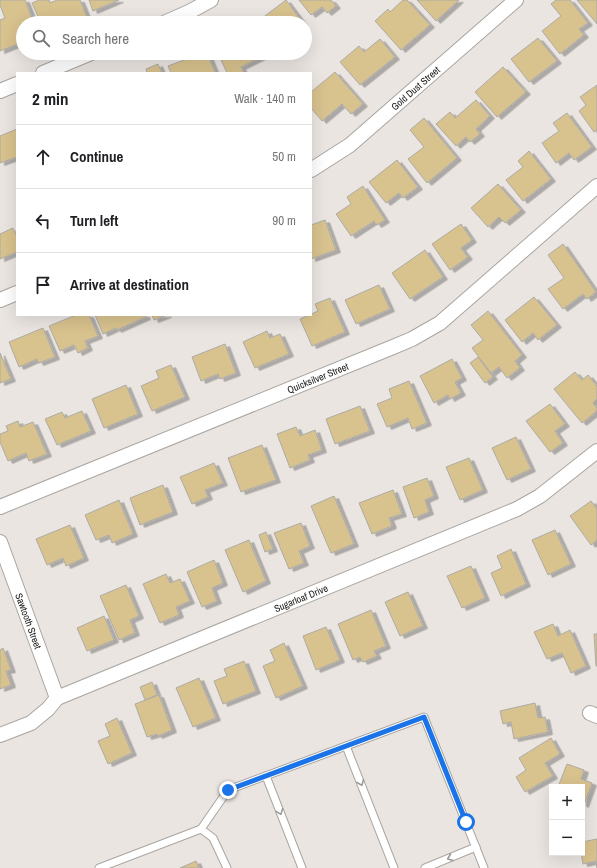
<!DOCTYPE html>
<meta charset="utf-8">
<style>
body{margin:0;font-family:"Archivo Narrow",sans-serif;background:#f2f2f2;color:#202124}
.controls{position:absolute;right:12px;bottom:12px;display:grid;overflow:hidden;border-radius:0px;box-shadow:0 4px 16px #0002}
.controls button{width:36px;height:36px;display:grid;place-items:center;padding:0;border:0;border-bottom:1px solid #e0e0e0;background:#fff;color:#202124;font:20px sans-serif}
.stop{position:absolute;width:12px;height:12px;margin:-9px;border:3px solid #1a73e8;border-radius:50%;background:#fff}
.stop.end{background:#1a73e8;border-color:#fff;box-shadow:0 1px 4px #0008}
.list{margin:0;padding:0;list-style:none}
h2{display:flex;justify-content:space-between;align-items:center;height:52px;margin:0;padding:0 16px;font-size:17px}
h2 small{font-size:13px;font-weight:400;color:#757577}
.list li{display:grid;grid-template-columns:26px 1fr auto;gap:12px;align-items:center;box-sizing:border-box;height:64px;padding:0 16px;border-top:1px solid #e0e0e0}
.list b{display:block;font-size:15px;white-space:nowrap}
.list em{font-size:13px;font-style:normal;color:#757577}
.icon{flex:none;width:22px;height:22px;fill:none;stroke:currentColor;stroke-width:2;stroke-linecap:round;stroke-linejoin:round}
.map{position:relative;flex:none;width:597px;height:868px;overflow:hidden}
.search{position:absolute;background:#fff;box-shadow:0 4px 16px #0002;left:16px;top:16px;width:296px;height:44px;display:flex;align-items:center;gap:10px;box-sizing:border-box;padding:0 14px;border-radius:22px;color:#757577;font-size:15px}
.panel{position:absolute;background:#fff;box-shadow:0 4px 16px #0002;left:16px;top:72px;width:296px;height:244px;border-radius:0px}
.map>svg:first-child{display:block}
.building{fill:#d8c28e;stroke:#adaba6;filter:url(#shadow)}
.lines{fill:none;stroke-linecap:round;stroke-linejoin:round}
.lane-casing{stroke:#a9a5a0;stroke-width:9}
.street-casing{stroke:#a9a5a0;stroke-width:16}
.lane{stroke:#fff;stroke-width:7}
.street{stroke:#fff;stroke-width:14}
.oneway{stroke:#989897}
.route{stroke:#1a73e8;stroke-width:5}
.labels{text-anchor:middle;stroke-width:3;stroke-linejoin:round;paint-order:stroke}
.street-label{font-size:10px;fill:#1a1917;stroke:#eae5e1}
</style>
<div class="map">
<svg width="597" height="868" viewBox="0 0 597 868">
<defs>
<filter id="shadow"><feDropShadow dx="4.5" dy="2.5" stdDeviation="0" flood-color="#0004"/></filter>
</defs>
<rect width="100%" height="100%" fill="#eae5e1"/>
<g class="building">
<polygon points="0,0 25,0 34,23 23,23 23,42 0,51 0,20 5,18 0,5"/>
<polygon points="39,0 49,0 50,3 57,0 80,0 89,23 41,23 32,3"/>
<polygon points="89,0 119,0 93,11"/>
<polygon points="286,0 303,23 258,23 257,22"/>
<polygon points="299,0 331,0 336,6 327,13 322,7 311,15"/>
<polygon points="403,0 407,0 430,25 401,50 375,21 388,9 390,12"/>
<polygon points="417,0 459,0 436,21"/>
<polygon points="556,0 570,0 588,23 579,29 584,35 560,54 542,31 561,16 551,4"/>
<polygon points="577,0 597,0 597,24"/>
<polygon points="538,38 557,61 529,82 511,59"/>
<polygon points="380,39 395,57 360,85 340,62 359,46 364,52"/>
<polygon points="203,53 207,53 215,72 212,73 171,73 168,66"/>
<polygon points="218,53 259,53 261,57 241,67 244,73 227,73"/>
<polygon points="158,64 162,73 147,73 146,69"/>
<polygon points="503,67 526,92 497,117 475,92"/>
<polygon points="335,72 363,104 351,114 342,104 322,121 311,108 311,92"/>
<polygon points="597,85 597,130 594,132 579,111 586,105 580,97"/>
<polygon points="476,100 490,116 476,129 480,134 470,142 466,137 456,146 436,124 450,112 455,118"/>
<polygon points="567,113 592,147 574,160 569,153 556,163 542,143 559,131 553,123"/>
<polygon points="424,118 457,158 427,183 408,159 424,147 410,130"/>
<polygon points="17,129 17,157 0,163 0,136"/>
<polygon points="529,151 551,179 523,201 506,180 523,167 518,161"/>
<polygon points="397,160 418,187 403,198 399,193 386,203 369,182"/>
<polygon points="498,184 521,210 505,223 499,217 488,227 471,208"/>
<polygon points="363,186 385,220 377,225 374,221 351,236 336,214 351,204 347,197"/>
<polygon points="325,220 336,250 311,259 311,225"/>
<polygon points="461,224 472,240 461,248 468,257 450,270 432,244"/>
<polygon points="13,228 17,237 17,252 0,259 0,234"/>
<polygon points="563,244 596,292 587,299 583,294 563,309 548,289 564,278 548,255"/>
<polygon points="425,250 443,277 410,299 392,273"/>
<polygon points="379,285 390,309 356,324 345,300"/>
<polygon points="534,297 557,325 538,340 533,333 522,342 505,320"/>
<polygon points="330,298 345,332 312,346 300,319 318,311 315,304"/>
<polygon points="488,311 522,355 515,361 520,368 507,378 499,367 491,373 472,348 483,340 471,325"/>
<polygon points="76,315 89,315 98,336 85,341 88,348 78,353 74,345 60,351 49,326"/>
<polygon points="95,315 145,315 146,317 117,330 116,328 103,334"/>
<polygon points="152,315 167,315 154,320"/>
<polygon points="43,328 55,357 39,363 37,359 19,367 9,342"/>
<polygon points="267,331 270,338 280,334 289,354 255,368 243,342"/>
<polygon points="225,344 236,373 220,379 218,374 201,381 192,357"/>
<polygon points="0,353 11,379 0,383"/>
<polygon points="478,357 493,377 485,383 470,363"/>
<polygon points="452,359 462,378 455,382 461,393 450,399 448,395 434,403 420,376"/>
<polygon points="171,365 185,397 152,411 141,386 159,378 156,371"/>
<polygon points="575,372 582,380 588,375 597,386 597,399 593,403 597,408 597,411 582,423 554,389"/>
<polygon points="409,381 427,423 412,429 408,418 387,427 377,404 392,398 389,389"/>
<polygon points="126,385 138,414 104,428 92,399"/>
<polygon points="550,404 565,424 555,431 563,443 550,452 526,421"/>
<polygon points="360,406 370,431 335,444 326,419"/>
<polygon points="82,411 91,431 57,445 45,419 62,412 65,418"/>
<polygon points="18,421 20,427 33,422 47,454 29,461 26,453 8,461 0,442 0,434 8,431 6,426"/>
<polygon points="296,427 300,436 315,430 322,450 308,455 310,460 290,468 277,434"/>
<polygon points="516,437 531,469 507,480 492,448"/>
<polygon points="262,445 276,480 241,492 228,458"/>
<polygon points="469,458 483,490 460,500 446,467"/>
<polygon points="214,463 223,483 205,490 208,497 192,504 180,477"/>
<polygon points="427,478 434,496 425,500 429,512 414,518 403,487"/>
<polygon points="163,485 173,512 140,525 130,498"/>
<polygon points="393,490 402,514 389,518 392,526 372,534 359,503"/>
<polygon points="334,496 354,544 331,553 311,506"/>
<polygon points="119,500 133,534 112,543 109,535 96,540 85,515"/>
<polygon points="591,501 597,509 597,540 591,545 570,516"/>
<polygon points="301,523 310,546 299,551 304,563 289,569 274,533"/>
<polygon points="70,525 84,558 66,566 63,558 47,565 36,539"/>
<polygon points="555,530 571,564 548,575 532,540"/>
<polygon points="266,532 273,549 265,552 259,535"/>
<polygon points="249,540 266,581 243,592 225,550"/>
<polygon points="511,549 526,584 501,596 491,573 502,568 497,556"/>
<polygon points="214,560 223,583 212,588 217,601 202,607 187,572"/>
<polygon points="471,566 485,598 462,608 447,576"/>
<polygon points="166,574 170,583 180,579 190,601 176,607 179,615 160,623 143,584"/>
<polygon points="126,585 139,616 130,620 135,633 119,640 100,596"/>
<polygon points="408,592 423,626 400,636 385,602"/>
<polygon points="371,610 386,646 374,651 377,656 363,662 360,657 353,660 338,624"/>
<polygon points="104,616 114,640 87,651 77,628"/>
<polygon points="553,624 558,636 570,630 586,666 571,673 562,653 547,659 534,632"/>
<polygon points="326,627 340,660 316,670 303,636"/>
<polygon points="594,634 597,634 597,666 596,666"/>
<polygon points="284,643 303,686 276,698 263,666 275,661 270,650"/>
<polygon points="3,648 11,670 6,671 11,685 0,689 0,650"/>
<polygon points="244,661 256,691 223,704 214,681 227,676 224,669"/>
<polygon points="199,678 216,718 193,727 176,688"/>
<polygon points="152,682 157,695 145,700 140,687"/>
<polygon points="159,695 172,730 158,736 157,734 147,737 135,704"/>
<polygon points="535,703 538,718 545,717 548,732 514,739 511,722 503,724 500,711"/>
<polygon points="117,718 132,753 108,764 98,741 110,736 105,724"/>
<polygon points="551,738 560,754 545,763 553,776 525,792 516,777 526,770 519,758"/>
<polygon points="567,764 584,770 581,779 592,783 584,805 582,804 582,787 558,787"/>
<polygon points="597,839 597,868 596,861 583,864 581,853 582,853 582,842"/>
<polygon points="196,861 199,868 180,868"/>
</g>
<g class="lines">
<g class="lane-casing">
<g id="lane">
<polyline points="346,746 394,868"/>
<polyline points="266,776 302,868"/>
<polyline points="201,829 228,790 424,717 484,868"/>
<polyline points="99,868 201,829 213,838 227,868"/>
<polyline points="425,868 476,847"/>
</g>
</g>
<g class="street-casing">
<g id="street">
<polyline points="164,23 189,12 211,0"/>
<polyline points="43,73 91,53"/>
<polyline points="0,91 17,84"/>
<path id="s1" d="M311,170L350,145L516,0"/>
<polyline points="0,300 17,293"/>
<path id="s2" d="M0,507L393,347L412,339L440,323L597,186"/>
<path id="s3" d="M0,542L57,698"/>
<polyline points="590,713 597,716"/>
<path id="s4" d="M0,735L31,723L48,709L57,698L517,509L540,496L597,451"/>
</g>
</g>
<use href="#lane" class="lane"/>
<use href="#street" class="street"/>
</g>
<defs><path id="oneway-chevron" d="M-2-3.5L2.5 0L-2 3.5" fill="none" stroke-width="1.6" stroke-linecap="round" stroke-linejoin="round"/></defs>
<g class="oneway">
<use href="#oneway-chevron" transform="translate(361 783) rotate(68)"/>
<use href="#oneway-chevron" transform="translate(280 812) rotate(69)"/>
<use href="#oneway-chevron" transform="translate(450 858) rotate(158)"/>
</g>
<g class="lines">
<polyline class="route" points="228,790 424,717 466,822"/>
</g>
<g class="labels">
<g class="street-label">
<text dy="4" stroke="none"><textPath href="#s1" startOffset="133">Gold Dust Street</textPath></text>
<text dy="4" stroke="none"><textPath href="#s2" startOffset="343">Quicksilver Street</textPath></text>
<text dy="4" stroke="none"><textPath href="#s4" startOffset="333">Sugarloaf Drive</textPath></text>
<text dy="4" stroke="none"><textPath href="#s3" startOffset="84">Sawtooth Street</textPath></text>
</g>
</g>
</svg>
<div class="controls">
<button>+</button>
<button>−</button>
</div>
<div class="stop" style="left:466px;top:822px"></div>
<div class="stop end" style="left:228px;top:790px"></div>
<div class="search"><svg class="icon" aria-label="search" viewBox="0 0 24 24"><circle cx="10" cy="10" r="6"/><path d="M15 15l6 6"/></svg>Search here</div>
<section class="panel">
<h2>2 min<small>Walk · 140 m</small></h2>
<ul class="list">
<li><svg class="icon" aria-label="ahead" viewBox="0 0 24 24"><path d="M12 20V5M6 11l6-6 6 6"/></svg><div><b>Continue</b></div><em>50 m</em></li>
<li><svg class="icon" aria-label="left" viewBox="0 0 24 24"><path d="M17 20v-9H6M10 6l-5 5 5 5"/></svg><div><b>Turn left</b></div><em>90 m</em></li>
<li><svg class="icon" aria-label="arrive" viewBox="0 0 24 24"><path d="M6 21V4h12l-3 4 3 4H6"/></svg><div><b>Arrive at destination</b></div></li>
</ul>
</section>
</div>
